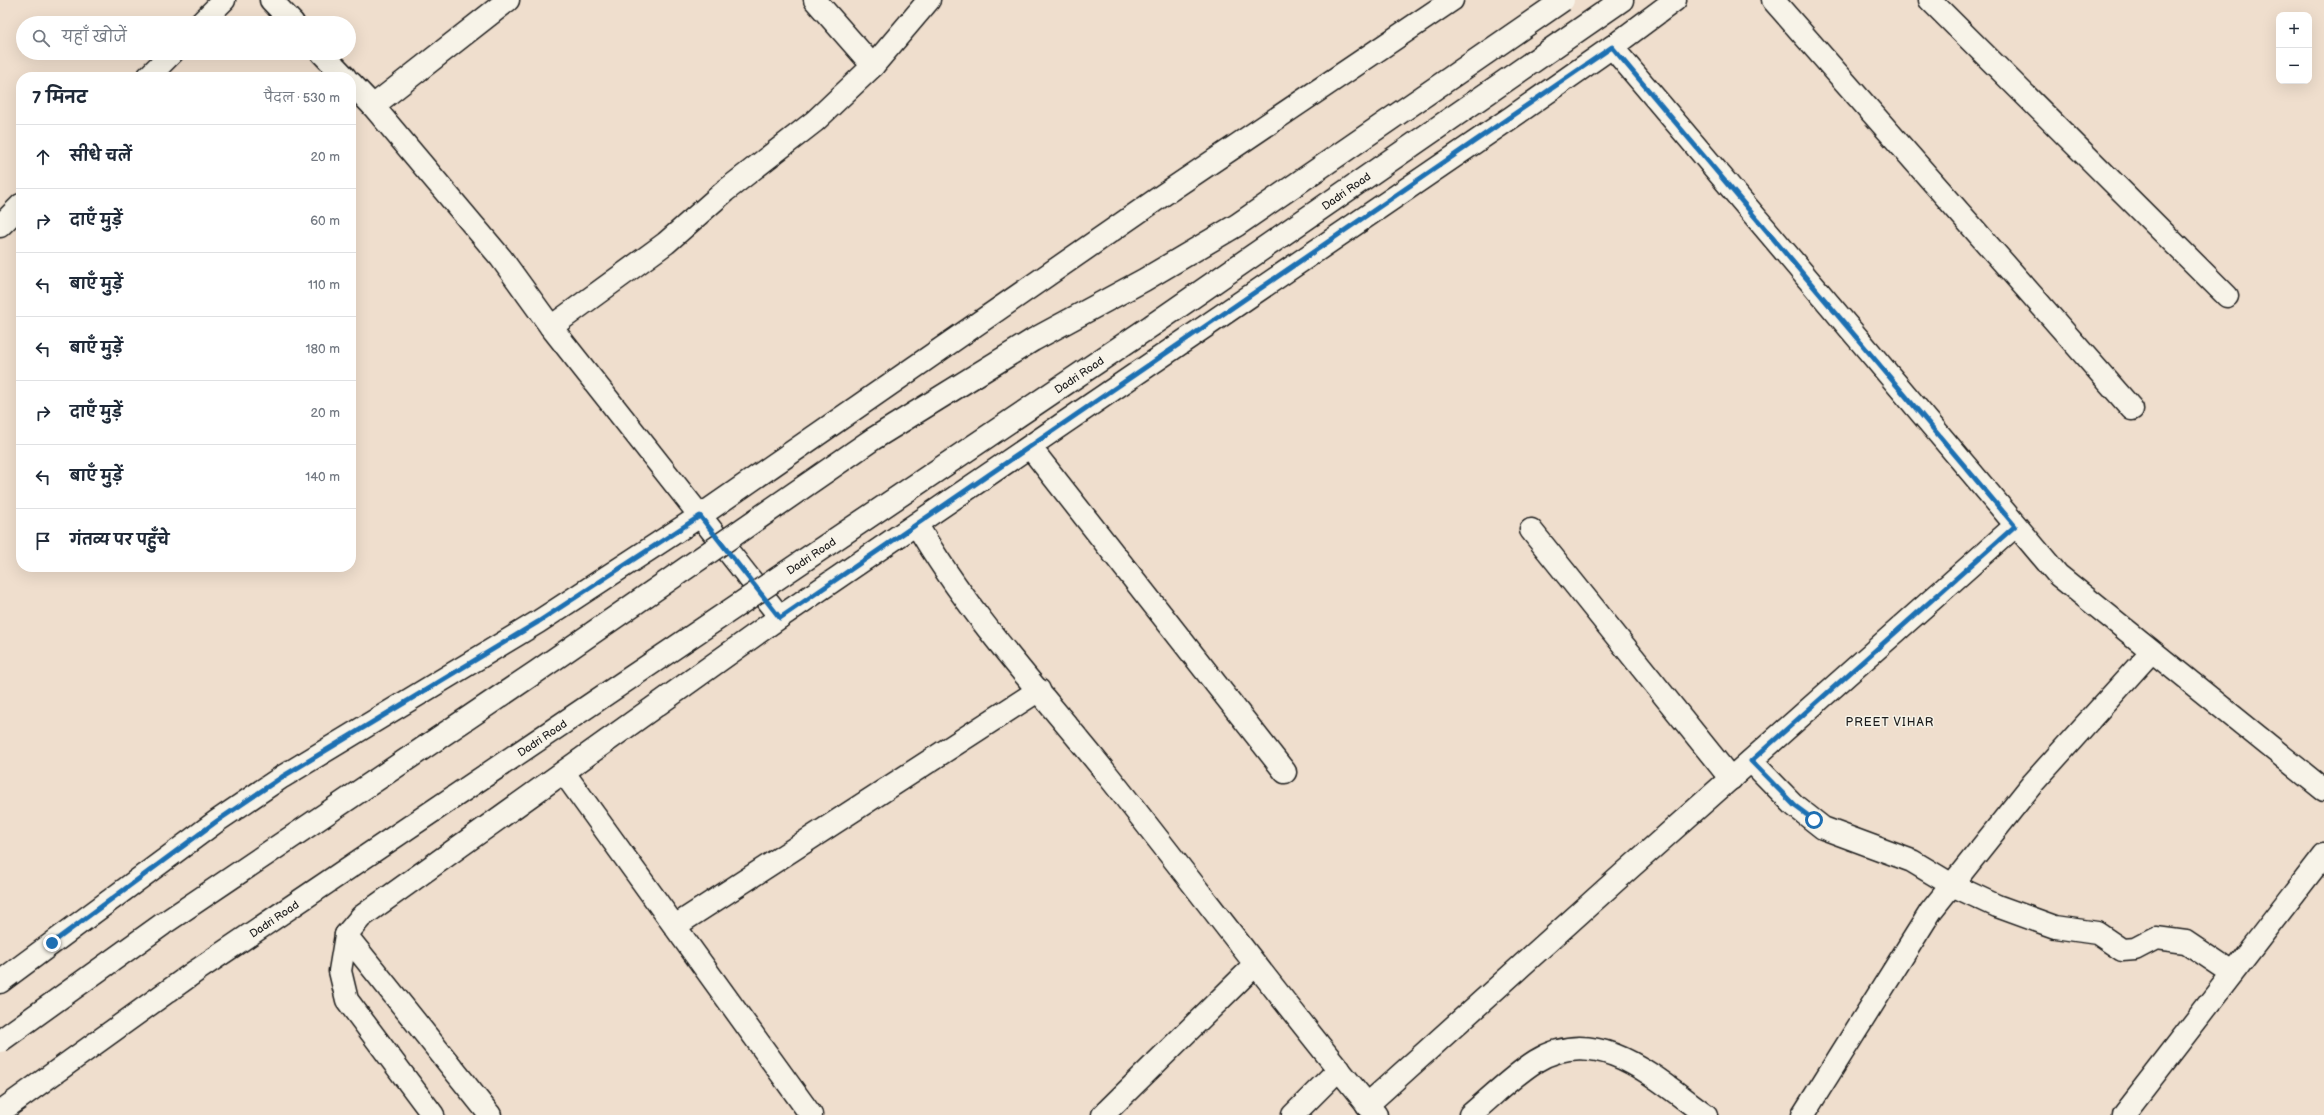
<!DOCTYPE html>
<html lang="hi">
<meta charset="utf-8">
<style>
body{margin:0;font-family:"Balsamiq Sans","Playpen Sans Deva",sans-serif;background:#f2f2f3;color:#1f2937}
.controls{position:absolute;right:12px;top:12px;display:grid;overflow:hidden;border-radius:8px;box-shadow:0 4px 16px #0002}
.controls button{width:36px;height:36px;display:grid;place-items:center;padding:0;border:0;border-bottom:1px solid #e0e1e3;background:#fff;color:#1f2937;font:20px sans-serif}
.stop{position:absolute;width:12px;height:12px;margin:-9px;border:3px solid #1f6fb2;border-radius:50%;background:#fff}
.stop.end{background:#1f6fb2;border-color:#fff;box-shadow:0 1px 4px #0008}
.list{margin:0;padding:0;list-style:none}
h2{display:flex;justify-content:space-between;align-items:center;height:52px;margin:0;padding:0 16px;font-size:17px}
h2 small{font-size:13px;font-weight:400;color:#747a83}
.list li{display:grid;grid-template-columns:26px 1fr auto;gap:12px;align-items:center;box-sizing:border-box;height:64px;padding:0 16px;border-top:1px solid #e0e1e3}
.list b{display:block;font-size:15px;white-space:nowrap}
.list em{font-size:13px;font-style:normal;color:#747a83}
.icon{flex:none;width:22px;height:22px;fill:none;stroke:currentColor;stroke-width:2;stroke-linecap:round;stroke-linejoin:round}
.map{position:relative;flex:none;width:2324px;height:1115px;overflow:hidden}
.search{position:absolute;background:#fff;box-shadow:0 4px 16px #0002;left:16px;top:16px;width:340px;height:44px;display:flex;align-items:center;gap:10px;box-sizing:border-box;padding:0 14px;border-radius:22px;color:#747a83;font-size:15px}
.panel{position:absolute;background:#fff;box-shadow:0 4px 16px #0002;left:16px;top:72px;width:340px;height:500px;border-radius:16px}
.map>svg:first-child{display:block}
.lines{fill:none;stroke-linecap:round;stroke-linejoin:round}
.minor-casing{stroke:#1c1c1c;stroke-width:25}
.tertiary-casing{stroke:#1c1c1c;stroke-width:25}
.minor{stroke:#f7f3e8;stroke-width:22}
.tertiary{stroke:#f7f3e8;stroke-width:22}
.tertiary-bridge-casing{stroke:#1c1c1c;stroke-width:25;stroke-linecap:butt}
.tertiary-bridge{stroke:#f7f3e8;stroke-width:22}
.route{stroke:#1f6fb2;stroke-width:5}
.labels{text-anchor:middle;stroke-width:3;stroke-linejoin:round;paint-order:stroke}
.street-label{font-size:11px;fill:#1c1c1c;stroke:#f7f3e8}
.neighbourhood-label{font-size:12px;letter-spacing:1px;fill:#1c1c1c;stroke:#f7f3e8}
</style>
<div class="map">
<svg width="2324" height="1115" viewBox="0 0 2324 1115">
<rect width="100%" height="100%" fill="#efdecd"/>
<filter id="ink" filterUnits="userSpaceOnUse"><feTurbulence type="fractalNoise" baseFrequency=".025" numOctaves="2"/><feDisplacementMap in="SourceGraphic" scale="8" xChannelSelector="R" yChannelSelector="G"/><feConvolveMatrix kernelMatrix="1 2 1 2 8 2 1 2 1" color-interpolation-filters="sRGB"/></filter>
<g filter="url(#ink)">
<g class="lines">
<g class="minor-casing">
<g id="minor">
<polyline points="271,0 293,23"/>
<polyline points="815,0 873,66"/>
<polyline points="1773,0 2132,409"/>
<polyline points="1930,0 2227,296"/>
<polyline points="201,23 224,0"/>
<polyline points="1612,47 2058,575 2324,790"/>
<polyline points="322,53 345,77"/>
<polyline points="148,77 172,53"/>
<polyline points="351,83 373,106 501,258 551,327 780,617"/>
<polyline points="373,106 508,0"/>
<polyline points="0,226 21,205"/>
<polyline points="551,327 666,243 725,191 815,121 873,66 929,0"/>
<polyline points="1030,447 1285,772"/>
<path d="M917,525C969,615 1041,692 1106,773C1196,886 1283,1003 1376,1115"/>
<polyline points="1531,530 1731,779"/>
<polyline points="1751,761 1795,806 1823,828 1912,861 1952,885 1997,906 2055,927 2097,933 2122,950 2135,949 2156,938 2186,942 2232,973"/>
<polyline points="564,773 811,1115"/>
<polyline points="675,926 1039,690"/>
<polyline points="346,935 490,1115"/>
<polyline points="0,982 217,821 282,777 538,622 700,516 1163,195 1452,0"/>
<polyline points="1367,1105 1622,875 2015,526"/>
<polyline points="433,1115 347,1000 340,971 346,935 361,917 780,617 1512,117 1612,47 1675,0"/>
<polyline points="1103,1115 1255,965"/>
<polyline points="1293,1115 1339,1069"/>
<path d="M1470,1115C1489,1099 1515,1074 1536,1061C1599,1022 1657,1080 1706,1115"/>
<polyline points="1803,1115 1931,911 2033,783 2151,652"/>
<polyline points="2123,1115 2324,855"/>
</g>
</g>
<g class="tertiary-casing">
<polyline id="tertiary" points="1154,324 1622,0"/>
</g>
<use href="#minor" class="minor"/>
<use href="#tertiary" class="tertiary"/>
<g class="tertiary-bridge-casing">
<g id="tertiary-bridge">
<polyline points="0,1041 163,924 536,672 873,439 1033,340 1144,280 1237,225 1563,0"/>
<polyline points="0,1112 196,971 1154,324"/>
</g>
</g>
<use href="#tertiary-bridge" class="tertiary-bridge"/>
</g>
</g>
<g class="lines" filter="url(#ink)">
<polyline class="route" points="52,943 217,821 282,777 538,622 700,516 780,618 1612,47 2015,526 1751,761 1795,806 1814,820"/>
</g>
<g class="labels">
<g class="street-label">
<text transform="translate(1346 191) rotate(-35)" y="4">Dadri Road</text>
<text transform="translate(1079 375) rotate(-34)" y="4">Dadri Road</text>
<text transform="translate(811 556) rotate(-34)" y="4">Dadri Road</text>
<text transform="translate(542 738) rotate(-34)" y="4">Dadri Road</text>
<text transform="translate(274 919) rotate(-34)" y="4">Dadri Road</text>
</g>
<g class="neighbourhood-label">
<text x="1890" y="726">PREET VIHAR</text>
</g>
</g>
</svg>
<div class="controls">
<button>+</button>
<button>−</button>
</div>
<div class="stop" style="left:1814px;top:820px"></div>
<div class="stop end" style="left:52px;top:943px"></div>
<div class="search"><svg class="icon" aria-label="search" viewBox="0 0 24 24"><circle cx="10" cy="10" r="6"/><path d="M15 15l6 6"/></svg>यहाँ खोजें</div>
<section class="panel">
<h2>7 मिनट<small>पैदल · 530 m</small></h2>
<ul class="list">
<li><svg class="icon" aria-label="ahead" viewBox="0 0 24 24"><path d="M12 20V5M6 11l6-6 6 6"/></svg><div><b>सीधे चलें</b></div><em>20 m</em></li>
<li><svg class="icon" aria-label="right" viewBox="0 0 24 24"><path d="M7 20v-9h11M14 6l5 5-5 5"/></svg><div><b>दाएँ मुड़ें</b></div><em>60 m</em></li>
<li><svg class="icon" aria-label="left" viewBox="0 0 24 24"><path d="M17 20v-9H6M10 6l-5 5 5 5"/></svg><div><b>बाएँ मुड़ें</b></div><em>110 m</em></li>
<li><svg class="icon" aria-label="left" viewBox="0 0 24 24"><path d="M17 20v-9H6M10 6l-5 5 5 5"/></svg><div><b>बाएँ मुड़ें</b></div><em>180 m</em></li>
<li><svg class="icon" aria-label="right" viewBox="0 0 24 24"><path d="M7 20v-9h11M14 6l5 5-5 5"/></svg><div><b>दाएँ मुड़ें</b></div><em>20 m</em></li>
<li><svg class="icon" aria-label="left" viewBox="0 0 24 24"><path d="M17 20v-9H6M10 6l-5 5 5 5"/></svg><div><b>बाएँ मुड़ें</b></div><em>140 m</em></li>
<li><svg class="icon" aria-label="arrive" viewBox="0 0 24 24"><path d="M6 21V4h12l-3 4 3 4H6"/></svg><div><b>गंतव्य पर पहुँचे</b></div></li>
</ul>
</section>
</div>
